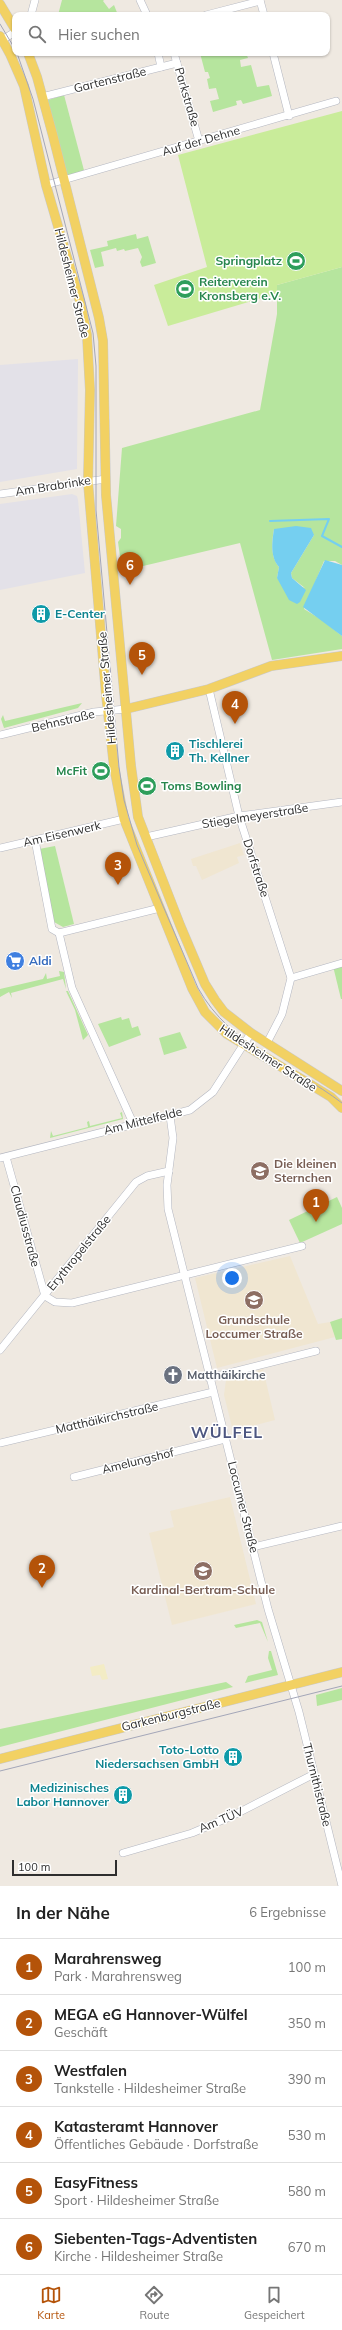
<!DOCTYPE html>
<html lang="de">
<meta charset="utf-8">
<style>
body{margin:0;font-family:Mulish,sans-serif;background:#f6f6f6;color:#222}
.scale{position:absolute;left:12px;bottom:10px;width:105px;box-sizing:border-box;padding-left:4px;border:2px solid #2e2e2e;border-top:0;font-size:11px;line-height:14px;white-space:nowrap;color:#2e2e2e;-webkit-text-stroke:3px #fff;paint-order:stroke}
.you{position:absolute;left:232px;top:1278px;width:14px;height:14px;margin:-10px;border:3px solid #fff;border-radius:50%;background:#1a73e8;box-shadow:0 0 0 6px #1a73e833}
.badge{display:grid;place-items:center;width:26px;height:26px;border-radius:50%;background:#b45309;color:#fff;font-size:13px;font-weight:700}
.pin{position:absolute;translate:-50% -33px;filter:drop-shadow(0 1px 2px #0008)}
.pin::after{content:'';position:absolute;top:21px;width:14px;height:12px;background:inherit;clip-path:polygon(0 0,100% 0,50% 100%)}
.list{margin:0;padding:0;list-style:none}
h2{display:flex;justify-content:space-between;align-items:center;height:52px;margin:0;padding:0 16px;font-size:17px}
h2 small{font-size:13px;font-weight:400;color:#767676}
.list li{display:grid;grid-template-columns:26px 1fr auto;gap:12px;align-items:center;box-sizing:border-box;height:56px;padding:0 16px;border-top:1px solid #e0e0e0}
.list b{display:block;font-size:15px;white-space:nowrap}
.list p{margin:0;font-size:13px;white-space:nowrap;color:#767676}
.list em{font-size:13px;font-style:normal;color:#767676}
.icon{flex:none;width:22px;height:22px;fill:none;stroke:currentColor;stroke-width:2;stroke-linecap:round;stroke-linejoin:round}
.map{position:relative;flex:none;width:342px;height:1886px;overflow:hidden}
.search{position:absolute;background:#fff;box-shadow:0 1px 3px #0004;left:12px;right:12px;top:12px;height:44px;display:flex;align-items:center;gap:10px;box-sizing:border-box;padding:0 14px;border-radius:8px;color:#767676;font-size:15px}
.sheet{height:388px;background:#fff}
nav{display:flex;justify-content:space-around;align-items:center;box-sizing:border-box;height:56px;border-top:1px solid #e0e0e0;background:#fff;font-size:11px;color:#767676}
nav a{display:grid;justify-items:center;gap:2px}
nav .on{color:#b45309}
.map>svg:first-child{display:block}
.industrial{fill:#e3e1e8}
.education{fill:#f0e6d1}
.green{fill:#b6e59e;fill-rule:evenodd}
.sand{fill:#f3ecc5}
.pitch{fill:#c9ec9a}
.water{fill:#75cff0}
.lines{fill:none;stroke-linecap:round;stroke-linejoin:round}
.stream{stroke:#75cff0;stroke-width:2}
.minor-casing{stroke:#b4b7c1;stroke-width:8}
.major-casing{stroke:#c9c9c9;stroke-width:10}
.minor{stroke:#fff;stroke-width:7}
.major{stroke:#f2d163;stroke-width:9}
.tram{stroke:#a3a6b8;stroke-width:1}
.labels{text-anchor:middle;stroke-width:3;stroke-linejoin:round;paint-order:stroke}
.street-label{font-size:12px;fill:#2e2e2e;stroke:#fff}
.leisure-label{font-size:12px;font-weight:bold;fill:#27864d;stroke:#fff;text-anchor:end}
.culture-label{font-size:12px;font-weight:bold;fill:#0d838f;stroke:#fff;text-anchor:start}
.shop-label{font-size:12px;font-weight:bold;fill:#366cbe;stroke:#fff;text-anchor:start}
.education-label{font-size:12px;font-weight:bold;fill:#785e54;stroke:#fff}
.worship-label{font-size:12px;font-weight:bold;fill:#5b616d;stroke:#fff;text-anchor:start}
.district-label{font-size:16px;font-weight:bold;letter-spacing:1px;fill:#4d5680;stroke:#fff}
</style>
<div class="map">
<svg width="342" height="1886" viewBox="0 0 342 1886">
<rect width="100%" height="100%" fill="#efe9e1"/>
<g class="industrial">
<polygon points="78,359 77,469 0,482 0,365"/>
<polygon points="72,494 77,496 78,500 85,573 0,590 0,504"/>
</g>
<g class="education">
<polygon points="240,843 244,855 237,857 239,863 202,880 196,866 193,866 191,859"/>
<polygon points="290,1256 318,1324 330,1322 335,1337 217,1368 195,1278"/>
<polygon points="263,1369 275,1420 233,1431 224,1395 226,1380"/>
<polygon points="230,1497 256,1604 172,1625 149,1533 174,1527 170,1511"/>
</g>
<g class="green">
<polygon points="62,0 104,0 103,1 109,9 114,5 118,15 58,15"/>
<polygon points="200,53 246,53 248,58 240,60 241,67 251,65 257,87 269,85 272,96 243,104 241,100 236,101 237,105 213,112 210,101 219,99 216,88 209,89 207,79 210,78 208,72 205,72"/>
<polygon points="64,95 85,174 66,178 45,101"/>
<polygon points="136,234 137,239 148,236 156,263 142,267 140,262 142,257 138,248 125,251 124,249 117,251 116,248 101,252 104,266 95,268 90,250 108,246 107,241"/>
<path d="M342,267V565L335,561H324L304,609L322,620L342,636V649L272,660L240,543L122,571L118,542L121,538V529L116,526L122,448L260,410L277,314V285ZM274,529L314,535L291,573L292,578L305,588L277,578L279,567C270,557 272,541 274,529Z"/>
<polygon points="82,703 78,708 4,728 1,719 3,715 5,721"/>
<polygon points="55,846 74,924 63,927 54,922 39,849"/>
<polygon points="342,963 342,999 341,999 333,966"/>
<polygon points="59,971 64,972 66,989 63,979 11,993 12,998 9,992 0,997 0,989 43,979 46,973 47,979 60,976"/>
<polygon points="66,991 68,991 88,1035 83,1040 75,1010"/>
<polygon points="121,1017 122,1020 129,1018 132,1028 138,1026 141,1035 109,1047 98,1024"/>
<polygon points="180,1032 187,1048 164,1055 159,1038"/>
<polygon points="122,1112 123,1119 50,1138 51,1131 53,1136 88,1127 87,1122 89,1121 90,1126 122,1118 120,1113"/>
<polygon points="337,1197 342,1208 342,1224 300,1243 289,1220"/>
<polygon points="342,1318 342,1339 336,1340 330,1322"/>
<polygon points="257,1620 262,1622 268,1642 260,1623 236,1628 234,1625"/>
<polygon points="269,1651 271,1651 278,1675 245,1683 248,1676 272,1670 268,1658"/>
<polygon points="226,1682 233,1687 0,1747 0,1729"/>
<polygon points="342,1688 342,1700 317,1706 316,1695"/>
</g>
<polygon class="sand" points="104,1664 108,1679 102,1680 100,1675 92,1676 90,1667"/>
<polygon class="pitch" points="342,111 342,267 277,285 277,295 275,294 168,326 154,285 207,267 178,155"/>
<g class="water">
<path d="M296,526L311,528L314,535L291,573L292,578L306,590L300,602L297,604L289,600L277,578L279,567C270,557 272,542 274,529Z"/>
<polygon points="325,560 342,565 342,636 303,607"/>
</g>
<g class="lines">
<polyline class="stream" points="270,521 329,519 322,536 342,547"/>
<g class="minor-casing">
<g id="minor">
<polyline points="140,0 147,15"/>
<polyline points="260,0 264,15"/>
<polyline points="31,15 35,0"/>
<polyline points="206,15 260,1"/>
<polyline points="2,40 15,32"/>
<polyline points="158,53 161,67"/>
<polyline points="174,53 199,141"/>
<polyline points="273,53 289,116"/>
<polyline points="42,97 177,63"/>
<polyline points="46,185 336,101"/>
<polyline points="0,494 106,479"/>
<polyline points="209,689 239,816 291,978 282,1014 267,1043"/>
<polyline points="0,735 94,712 126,709"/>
<polyline points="146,837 239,816 342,802"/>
<polyline points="35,840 52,929 59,933 72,988 133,1123"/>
<polyline points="0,848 124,819"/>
<polyline points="59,933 160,908"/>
<polyline points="291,978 342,963"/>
<polyline points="170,1116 173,1138 167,1185 168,1209 268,1609 299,1712 342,1886"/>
<polyline points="6,1157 45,1296 55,1302 72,1303 302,1246"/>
<polyline points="0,1158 190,1110 213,1092 251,1033"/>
<polyline points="0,1350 136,1182 147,1176 169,1171"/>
<polyline points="209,1378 316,1351"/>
<polyline points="0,1443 213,1392"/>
<polyline points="74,1477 225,1439"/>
<polyline points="253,1547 342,1526"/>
<polyline points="123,1853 192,1833 232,1816 314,1774"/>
</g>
</g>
<g class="major-casing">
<g id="major">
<polyline points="0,4 15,29"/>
<polyline points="0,36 10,54 24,86 46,185 81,305 87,335 90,390 88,482 106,694 114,767 124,819 192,988 205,1012 227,1034 331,1097 342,1108"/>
<polyline points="28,53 37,77 53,136 99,318 103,341 106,495 131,766 138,817 180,925 205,984 215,1000 224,1012 251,1033 342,1091"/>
<polyline points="126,709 209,689 271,666 342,656"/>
<polyline points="0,1759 342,1672"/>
</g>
</g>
<use href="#minor" class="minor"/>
<use href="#major" class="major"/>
<g class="tram">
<polyline points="0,24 15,49"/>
<path d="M17,53L33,99L93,333L96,366V510L119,767L124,800L137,845L198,988C231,1047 291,1064 342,1103"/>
<polyline points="0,1771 342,1686"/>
</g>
</g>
<defs>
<g id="stadium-disc" transform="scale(1)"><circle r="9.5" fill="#2e9e5b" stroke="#fff"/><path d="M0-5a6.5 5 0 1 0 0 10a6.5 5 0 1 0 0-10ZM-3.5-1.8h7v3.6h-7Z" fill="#fff"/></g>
<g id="building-disc" transform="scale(1)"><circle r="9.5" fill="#0f9aa8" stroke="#fff"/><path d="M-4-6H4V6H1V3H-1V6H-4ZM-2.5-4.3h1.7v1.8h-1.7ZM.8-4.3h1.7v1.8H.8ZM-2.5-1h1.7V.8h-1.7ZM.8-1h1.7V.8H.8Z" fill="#fff"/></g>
<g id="supermarket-disc" transform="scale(1)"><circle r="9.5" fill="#3f7fe0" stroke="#fff"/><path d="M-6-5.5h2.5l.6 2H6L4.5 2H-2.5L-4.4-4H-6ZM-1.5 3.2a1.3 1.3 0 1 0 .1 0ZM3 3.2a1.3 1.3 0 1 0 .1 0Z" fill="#fff"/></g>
<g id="school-disc" transform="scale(1)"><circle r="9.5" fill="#8d6e63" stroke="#fff"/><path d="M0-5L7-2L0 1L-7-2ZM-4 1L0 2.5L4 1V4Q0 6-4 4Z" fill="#fff"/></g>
<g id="church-disc" transform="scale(1)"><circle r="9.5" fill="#6b7280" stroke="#fff"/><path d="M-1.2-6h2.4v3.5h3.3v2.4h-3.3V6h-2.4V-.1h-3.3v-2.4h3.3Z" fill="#fff"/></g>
</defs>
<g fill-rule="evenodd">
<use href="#stadium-disc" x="296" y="261"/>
<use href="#stadium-disc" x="185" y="289"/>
<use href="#building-disc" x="41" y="614"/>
<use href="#building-disc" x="175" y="751"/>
<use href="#stadium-disc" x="101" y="771"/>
<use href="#stadium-disc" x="147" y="786"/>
<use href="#supermarket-disc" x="15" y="961"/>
<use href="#school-disc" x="260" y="1171"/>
<use href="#school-disc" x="254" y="1300"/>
<use href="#church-disc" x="173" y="1375"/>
<use href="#school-disc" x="203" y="1571"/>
<use href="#building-disc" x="233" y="1757"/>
<use href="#building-disc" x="123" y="1795"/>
</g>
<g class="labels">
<g class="street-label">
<text transform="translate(110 80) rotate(-14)" y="4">Gartenstraße</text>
<text transform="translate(187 97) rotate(74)" y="4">Parkstraße</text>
<text transform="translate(201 141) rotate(-16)" y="4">Auf der Dehne</text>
<text transform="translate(72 283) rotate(76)" y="4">Hildesheimer Straße</text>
<text transform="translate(53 486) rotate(-9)" y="4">Am Brabrinke</text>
<text transform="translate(107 688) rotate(-95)" y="4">Hildesheimer Straße</text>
<text transform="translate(63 721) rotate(-13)" y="4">Behnstraße</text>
<text transform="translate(255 816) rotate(-9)" y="4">Stiegelmeyerstraße</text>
<text transform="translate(62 834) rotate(-13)" y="4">Am Eisenwerk</text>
<text transform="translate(256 868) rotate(72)" y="4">Dorfstraße</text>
<text transform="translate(268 1058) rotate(33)" y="4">Hildesheimer Straße</text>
<text transform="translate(143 1121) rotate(-14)" y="4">Am Mittelfelde</text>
<text transform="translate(25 1226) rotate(75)" y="4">Claudiusstraße</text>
<text transform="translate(79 1253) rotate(-51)" y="4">Erythropelstraße</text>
<text transform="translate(107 1418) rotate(-13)" y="4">Matthäikirchstraße</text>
<text transform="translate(138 1461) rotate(-14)" y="4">Amelungshof</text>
<text transform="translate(243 1507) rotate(76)" y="4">Loccumer Straße</text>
<text transform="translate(171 1715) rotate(-14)" y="4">Garkenburgstraße</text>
<text transform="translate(317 1785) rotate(76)" y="4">Thurnithistraße</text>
<text transform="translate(221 1820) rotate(-23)" y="4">Am TÜV</text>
</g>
<g class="leisure-label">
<text x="282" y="265">Springplatz</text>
<text x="199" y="286" text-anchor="start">Reiterverein<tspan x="199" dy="14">Kronsberg e.V.</tspan></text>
<text x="87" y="775">McFit</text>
<text x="161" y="790" text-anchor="start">Toms Bowling</text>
</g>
<g class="culture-label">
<text x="55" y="618">E-Center</text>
<text x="189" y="748">Tischlerei<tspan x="189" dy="14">Th. Kellner</tspan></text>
<text x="219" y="1754" text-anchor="end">Toto-Lotto<tspan x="219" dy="14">Niedersachsen GmbH</tspan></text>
<text x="109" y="1792" text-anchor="end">Medizinisches<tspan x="109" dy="14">Labor Hannover</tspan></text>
</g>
<g class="shop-label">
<text x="29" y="965">Aldi</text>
</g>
<g class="education-label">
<text x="274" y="1168" text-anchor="start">Die kleinen<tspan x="274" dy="14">Sternchen</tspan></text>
<text x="254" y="1324">Grundschule<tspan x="254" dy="14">Loccumer Straße</tspan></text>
<text x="203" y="1594">Kardinal-Bertram-Schule</text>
</g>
<g class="worship-label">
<text x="187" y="1379">Matthäikirche</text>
</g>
<g class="district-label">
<text x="227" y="1438">WÜLFEL</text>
</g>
</g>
</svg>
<div class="scale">100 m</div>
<div class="you"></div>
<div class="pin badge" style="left:316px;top:1222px">1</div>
<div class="pin badge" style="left:42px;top:1588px">2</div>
<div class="pin badge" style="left:118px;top:885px">3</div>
<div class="pin badge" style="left:235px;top:724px">4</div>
<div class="pin badge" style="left:142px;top:675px">5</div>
<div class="pin badge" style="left:130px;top:585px">6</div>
<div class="search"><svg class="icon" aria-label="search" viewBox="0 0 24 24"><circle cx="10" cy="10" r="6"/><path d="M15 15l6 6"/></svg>Hier suchen</div>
</div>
<section class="sheet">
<h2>In der Nähe<small>6 Ergebnisse</small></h2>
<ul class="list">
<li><span class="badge">1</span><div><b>Marahrensweg</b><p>Park · Marahrensweg</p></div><em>100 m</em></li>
<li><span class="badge">2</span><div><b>MEGA eG Hannover-Wülfel</b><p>Geschäft</p></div><em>350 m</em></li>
<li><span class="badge">3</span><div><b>Westfalen</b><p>Tankstelle · Hildesheimer Straße</p></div><em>390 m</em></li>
<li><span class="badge">4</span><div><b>Katasteramt Hannover</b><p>Öffentliches Gebäude · Dorfstraße</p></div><em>530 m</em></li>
<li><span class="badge">5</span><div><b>EasyFitness</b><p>Sport · Hildesheimer Straße</p></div><em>580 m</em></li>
<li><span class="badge">6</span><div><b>Siebenten-Tags-Adventisten</b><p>Kirche · Hildesheimer Straße</p></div><em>670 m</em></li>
</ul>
</section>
<nav>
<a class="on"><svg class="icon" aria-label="map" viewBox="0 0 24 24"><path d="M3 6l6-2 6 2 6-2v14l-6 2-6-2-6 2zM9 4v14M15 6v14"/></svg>Karte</a>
<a><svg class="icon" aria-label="directions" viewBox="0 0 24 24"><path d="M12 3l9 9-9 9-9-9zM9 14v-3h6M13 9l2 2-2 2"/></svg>Route</a>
<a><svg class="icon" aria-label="saved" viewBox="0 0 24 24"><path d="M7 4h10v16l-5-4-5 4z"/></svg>Gespeichert</a>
</nav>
